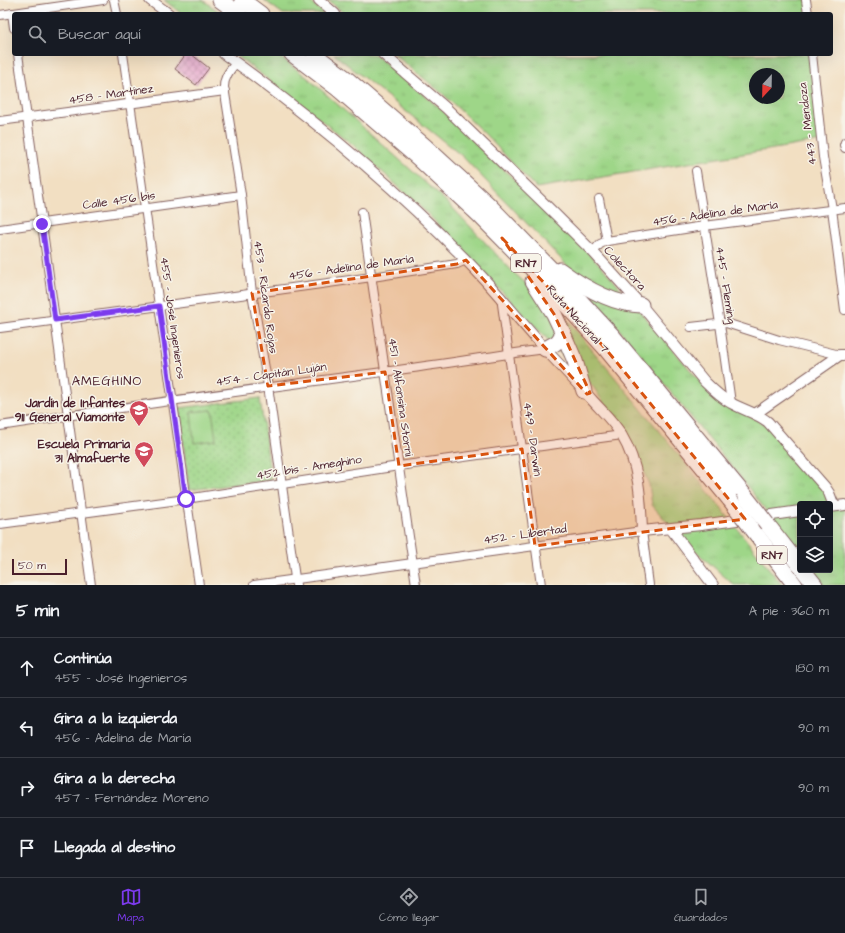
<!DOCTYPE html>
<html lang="es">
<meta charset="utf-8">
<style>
body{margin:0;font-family:"Architects Daughter",sans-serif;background:#242831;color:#f1f3f6}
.controls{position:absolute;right:12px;bottom:12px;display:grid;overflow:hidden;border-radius:4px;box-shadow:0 4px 16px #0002}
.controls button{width:36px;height:36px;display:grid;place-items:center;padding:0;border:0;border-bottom:1px solid #363941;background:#171b24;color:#f1f3f6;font:20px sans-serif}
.compass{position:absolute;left:749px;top:68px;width:36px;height:36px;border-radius:50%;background:#171b24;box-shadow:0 4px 16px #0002;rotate:202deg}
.scale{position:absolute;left:12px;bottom:10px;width:55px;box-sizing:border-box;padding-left:4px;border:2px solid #4a1f2b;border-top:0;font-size:11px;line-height:14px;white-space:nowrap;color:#4a1f2b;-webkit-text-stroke:3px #f7f3e8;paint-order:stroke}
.stop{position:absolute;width:12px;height:12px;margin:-9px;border:3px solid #7c3aed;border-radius:50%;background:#fff}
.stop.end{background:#7c3aed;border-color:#fff;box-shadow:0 1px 4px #0008}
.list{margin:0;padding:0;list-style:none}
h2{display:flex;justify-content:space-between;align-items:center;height:52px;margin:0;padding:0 16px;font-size:17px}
h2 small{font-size:13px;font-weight:400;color:#9ea1a6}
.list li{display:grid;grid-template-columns:26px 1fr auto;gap:12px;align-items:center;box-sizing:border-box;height:60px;padding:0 16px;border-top:1px solid #363941}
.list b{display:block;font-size:15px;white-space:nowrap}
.list p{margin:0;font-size:13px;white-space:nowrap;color:#9ea1a6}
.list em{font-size:13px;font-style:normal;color:#9ea1a6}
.icon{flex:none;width:22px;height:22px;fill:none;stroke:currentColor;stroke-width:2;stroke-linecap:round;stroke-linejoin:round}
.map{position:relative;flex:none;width:845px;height:585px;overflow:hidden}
.search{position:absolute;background:#171b24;box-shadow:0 4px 16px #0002;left:12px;right:12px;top:12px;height:44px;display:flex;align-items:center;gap:10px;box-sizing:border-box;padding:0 14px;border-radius:4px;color:#9ea1a6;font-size:15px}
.sheet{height:292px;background:#171b24}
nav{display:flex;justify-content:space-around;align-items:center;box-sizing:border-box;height:56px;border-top:1px solid #363941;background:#171b24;font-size:11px;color:#9ea1a6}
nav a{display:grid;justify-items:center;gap:2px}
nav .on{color:#7c3aed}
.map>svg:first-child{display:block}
.grass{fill:url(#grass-tufts);stroke:#747a5a;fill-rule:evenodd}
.park{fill:url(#park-dots);stroke:#747a5a}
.pitch{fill:#9ed688;stroke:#747a5a}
.building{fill:url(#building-cross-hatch)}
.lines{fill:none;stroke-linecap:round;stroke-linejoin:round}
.minor-casing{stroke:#856260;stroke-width:10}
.tertiary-casing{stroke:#856260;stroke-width:12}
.motorway-casing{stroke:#856260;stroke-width:17}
.minor{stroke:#fff;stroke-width:8}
.tertiary{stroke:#fff;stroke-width:10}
.motorway{stroke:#fff;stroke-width:15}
.motorway-bridge-casing{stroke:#856260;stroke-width:17;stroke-linecap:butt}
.motorway-bridge{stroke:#fff;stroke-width:15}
.route{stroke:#7c3aed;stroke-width:5}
.marked{fill:#d8530f;fill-opacity:0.2;stroke:#d8530f;stroke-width:3;stroke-dasharray:8 5;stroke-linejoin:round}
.labels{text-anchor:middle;stroke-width:3;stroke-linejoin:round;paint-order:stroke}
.shield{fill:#f7f3e8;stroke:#7e5f64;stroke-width:1}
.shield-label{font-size:11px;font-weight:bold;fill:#4a1f2b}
.street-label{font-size:12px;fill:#4a1f2b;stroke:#f7f3e8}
.poi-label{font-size:12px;font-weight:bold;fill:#4a1f2b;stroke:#f7f3e8;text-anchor:end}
.neighbourhood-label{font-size:13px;letter-spacing:1px;fill:#4a1f2b;stroke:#f7f3e8}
</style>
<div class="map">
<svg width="845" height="585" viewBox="0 0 845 585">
<defs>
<pattern id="grass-tufts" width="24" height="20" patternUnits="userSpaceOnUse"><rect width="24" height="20" fill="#9ed688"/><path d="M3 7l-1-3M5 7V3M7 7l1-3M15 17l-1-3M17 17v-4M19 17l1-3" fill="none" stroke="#8ab776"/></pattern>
<pattern id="park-dots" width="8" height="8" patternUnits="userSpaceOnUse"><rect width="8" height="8" fill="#9ed688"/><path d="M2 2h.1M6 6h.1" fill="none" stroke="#8ab776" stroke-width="1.8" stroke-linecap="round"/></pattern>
<pattern id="building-cross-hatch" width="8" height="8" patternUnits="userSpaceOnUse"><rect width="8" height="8" fill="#e7a8cd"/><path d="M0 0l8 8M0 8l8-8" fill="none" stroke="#bd88a7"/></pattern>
</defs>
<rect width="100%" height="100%" fill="#f7f3e8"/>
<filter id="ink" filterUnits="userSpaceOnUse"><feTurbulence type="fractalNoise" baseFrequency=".025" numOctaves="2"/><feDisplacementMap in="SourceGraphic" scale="8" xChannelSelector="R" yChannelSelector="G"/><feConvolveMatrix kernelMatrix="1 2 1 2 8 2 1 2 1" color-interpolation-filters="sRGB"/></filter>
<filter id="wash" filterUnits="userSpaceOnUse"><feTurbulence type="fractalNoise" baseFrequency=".012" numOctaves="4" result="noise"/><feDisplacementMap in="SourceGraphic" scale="16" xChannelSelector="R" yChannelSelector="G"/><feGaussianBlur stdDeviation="0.9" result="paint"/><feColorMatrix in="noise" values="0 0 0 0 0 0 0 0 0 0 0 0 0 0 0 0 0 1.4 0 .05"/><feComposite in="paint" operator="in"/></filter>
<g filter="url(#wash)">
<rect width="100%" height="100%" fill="#f2dfc2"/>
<g class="grass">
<polygon points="164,0 203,0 222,14 182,14"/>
<polygon points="264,0 308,0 325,14 283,14"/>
<polygon points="328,0 808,0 809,14 345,14"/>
<polygon points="235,54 276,54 308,78 448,203 513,272 569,322 671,445 782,585 734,585 683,540 652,505 649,484 632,446 594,388 427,213 352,144"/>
<polygon points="334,54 374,54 442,110 555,219 603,268 709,392 766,425 845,510 845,585 824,585 812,570 830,570 830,504 800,504 800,554 737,473 563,261 462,156"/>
<path d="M394,54H813L822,141L536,188L485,134L443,94ZM755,74H779V98H755Z"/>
</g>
<polygon class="park" points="260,398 271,480 189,490 179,408"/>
<polygon class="pitch" points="212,410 216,440 194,443 191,412"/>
<g id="blocks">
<polygon class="building" points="186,54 191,54 209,68 196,85 175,69"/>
</g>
</g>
<g filter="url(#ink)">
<use href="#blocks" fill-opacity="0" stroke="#856260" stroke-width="1"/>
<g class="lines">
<g class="minor-casing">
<g id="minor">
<polyline points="114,0 117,14"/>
<polyline points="806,0 808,14"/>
<polyline points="12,13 14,28"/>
<polyline points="0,15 103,0"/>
<polyline points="18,54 42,224 91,585"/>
<polyline points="123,54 199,585"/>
<polyline points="812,54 823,157 832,209 845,310"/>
<path d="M236,63C230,70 224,77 224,87L241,195L252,293L268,386L296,585"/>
<polyline points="0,121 225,91"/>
<polyline points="845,142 844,145 845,148"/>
<polyline points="696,171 720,324 731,403"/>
<polyline points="599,199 607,241"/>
<polyline points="362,212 416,585"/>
<polyline points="0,229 241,195"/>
<polyline points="593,252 600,244 607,241 704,226 845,208"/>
<polyline points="501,297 541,585"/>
<polyline points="691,327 726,323 779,340 840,355"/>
<polyline points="0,328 372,277 457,264 466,260"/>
<path d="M0,426C128,406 255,389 383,372C437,365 491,356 545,349"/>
<polyline points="0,524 186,499 399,466 622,435"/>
<polyline points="254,585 642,531 649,585"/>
</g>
</g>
<g class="tertiary-casing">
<g id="tertiary">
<polyline points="150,0 169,14"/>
<polyline points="319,0 335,14"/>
<path d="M224,54C310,116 392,184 466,260C494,288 519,320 546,350C562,367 578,384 593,401C603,412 615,423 622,436C639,464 641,499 642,531L701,525L800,511"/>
<path d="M383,54L446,108L556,215L593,252L641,305L705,382C713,390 721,398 731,403C743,410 757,413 768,422L825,487L829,493L834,506"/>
<polyline points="755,414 840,355 845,355"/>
<polyline points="830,507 845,505"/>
<polyline points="671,529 713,585"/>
</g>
</g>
<g class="motorway-casing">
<g id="motorway">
<polyline points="220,0 239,14"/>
<polyline points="242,0 261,14"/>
<polyline points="292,54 338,89 418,158 479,215 544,281 605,348 730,500"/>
<polyline points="314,54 347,79 426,147 487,203 553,271 612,335 746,497"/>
<path d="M560,270C582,286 613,305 641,305"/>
<polyline points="533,281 554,314 563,333 575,361 584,391"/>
<path d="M545,349C555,343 557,345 563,333"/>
<polyline points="767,524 800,566"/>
<polyline points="750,526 795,585"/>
<polyline points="803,570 815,585"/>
</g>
</g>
<use href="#minor" class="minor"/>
<use href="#tertiary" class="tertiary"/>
<use href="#motorway" class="motorway"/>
<g class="motorway-bridge-casing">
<g id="motorway-bridge">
<polyline points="746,497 767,524"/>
<polyline points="730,500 750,526"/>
</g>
</g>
<use href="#motorway-bridge" class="motorway-bridge"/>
</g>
</g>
<g class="lines" filter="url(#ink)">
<polyline class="route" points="42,224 55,320 159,306 186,499"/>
</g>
<path class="marked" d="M502,238L605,348L745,519L535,546L522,449L399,466L385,372L268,386L252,293L457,264L466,260L587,394L590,393L554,314Z"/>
<defs>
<g id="school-pin" transform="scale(1)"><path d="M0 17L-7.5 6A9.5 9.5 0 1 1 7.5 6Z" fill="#d1495b" stroke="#f7f3e8"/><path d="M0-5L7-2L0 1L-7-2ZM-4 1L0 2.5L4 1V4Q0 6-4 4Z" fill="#fff"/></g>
</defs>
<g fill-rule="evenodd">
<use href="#school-pin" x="139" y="410"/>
<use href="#school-pin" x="144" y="451"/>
</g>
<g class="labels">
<g class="shield">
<rect x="511" y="254" width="30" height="18" rx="3"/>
<rect x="757" y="546" width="30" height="18" rx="3"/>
</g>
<g class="shield-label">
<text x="526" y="267">RN7</text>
<text x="772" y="559">RN7</text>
</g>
<g class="street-label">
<text transform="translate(111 94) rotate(-8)" y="4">458 - Martínez</text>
<text transform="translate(807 124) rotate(-97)" y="4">443 - Mendoza</text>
<text transform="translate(119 200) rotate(-8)" y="4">Calle 456 bis</text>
<text transform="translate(715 213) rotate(-8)" y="4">456 - Adelina de María</text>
<text transform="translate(351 267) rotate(-8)" y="4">456 - Adelina de María</text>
<text transform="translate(625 268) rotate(47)" y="4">Colectora</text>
<text transform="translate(726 285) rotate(81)" y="4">445 - Fleming</text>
<text transform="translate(266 297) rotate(82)" y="4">453 - Ricardo Rojas</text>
<text transform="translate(173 318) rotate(82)" y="4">455 - José Ingenieros</text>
<text transform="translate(578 319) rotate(48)" y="4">Ruta Nacional 7</text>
<text transform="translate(271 374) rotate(-8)" y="4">454 - Capitán Luján</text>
<text transform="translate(401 397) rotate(82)" y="4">451 - Alfonsina Storni</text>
<text transform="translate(533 439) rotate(82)" y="4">449 - Darwin</text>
<text transform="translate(309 467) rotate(-9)" y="4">452 bis - Ameghino</text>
<text transform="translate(525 534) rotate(-8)" y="4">452 - Libertad</text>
</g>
<g class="poi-label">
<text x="125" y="407">Jardín de Infantes<tspan x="125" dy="14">911 General Viamonte</tspan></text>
<text x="130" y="448">Escuela Primaria<tspan x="130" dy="14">31 Almafuerte</tspan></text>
</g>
<g class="neighbourhood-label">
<text x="107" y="385">AMEGHINO</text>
</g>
</g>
</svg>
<div class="controls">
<button><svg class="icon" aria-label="locate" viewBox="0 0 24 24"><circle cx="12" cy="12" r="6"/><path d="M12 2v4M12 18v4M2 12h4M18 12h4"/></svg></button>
<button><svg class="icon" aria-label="layers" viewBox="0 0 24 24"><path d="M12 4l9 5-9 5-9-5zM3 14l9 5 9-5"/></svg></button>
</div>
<svg class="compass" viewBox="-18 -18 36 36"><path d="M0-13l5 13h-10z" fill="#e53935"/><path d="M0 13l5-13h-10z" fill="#9ea1a6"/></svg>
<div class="scale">50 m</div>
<div class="stop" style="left:186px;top:499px"></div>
<div class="stop end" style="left:42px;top:224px"></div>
<div class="search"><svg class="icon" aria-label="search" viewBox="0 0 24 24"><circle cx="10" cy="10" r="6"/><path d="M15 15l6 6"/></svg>Buscar aquí</div>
</div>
<section class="sheet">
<h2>5 min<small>A pie · 360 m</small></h2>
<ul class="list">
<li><svg class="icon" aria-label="ahead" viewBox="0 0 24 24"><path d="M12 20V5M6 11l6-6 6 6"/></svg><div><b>Continúa</b><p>455 - José Ingenieros</p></div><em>180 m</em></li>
<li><svg class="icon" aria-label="left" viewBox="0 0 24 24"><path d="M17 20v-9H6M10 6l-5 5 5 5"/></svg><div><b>Gira a la izquierda</b><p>456 - Adelina de María</p></div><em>90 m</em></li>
<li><svg class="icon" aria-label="right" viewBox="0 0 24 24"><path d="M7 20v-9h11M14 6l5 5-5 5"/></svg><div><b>Gira a la derecha</b><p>457 - Fernández Moreno</p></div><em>90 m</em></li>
<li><svg class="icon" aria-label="arrive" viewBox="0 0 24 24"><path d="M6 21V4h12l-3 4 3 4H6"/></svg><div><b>Llegada al destino</b></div></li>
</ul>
</section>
<nav>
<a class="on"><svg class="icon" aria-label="map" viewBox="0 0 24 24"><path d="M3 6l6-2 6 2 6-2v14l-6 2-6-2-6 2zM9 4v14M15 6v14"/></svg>Mapa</a>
<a><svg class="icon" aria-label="directions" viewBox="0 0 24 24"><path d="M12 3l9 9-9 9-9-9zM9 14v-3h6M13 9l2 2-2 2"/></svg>Cómo llegar</a>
<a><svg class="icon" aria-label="saved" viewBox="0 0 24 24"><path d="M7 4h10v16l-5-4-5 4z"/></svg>Guardados</a>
</nav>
